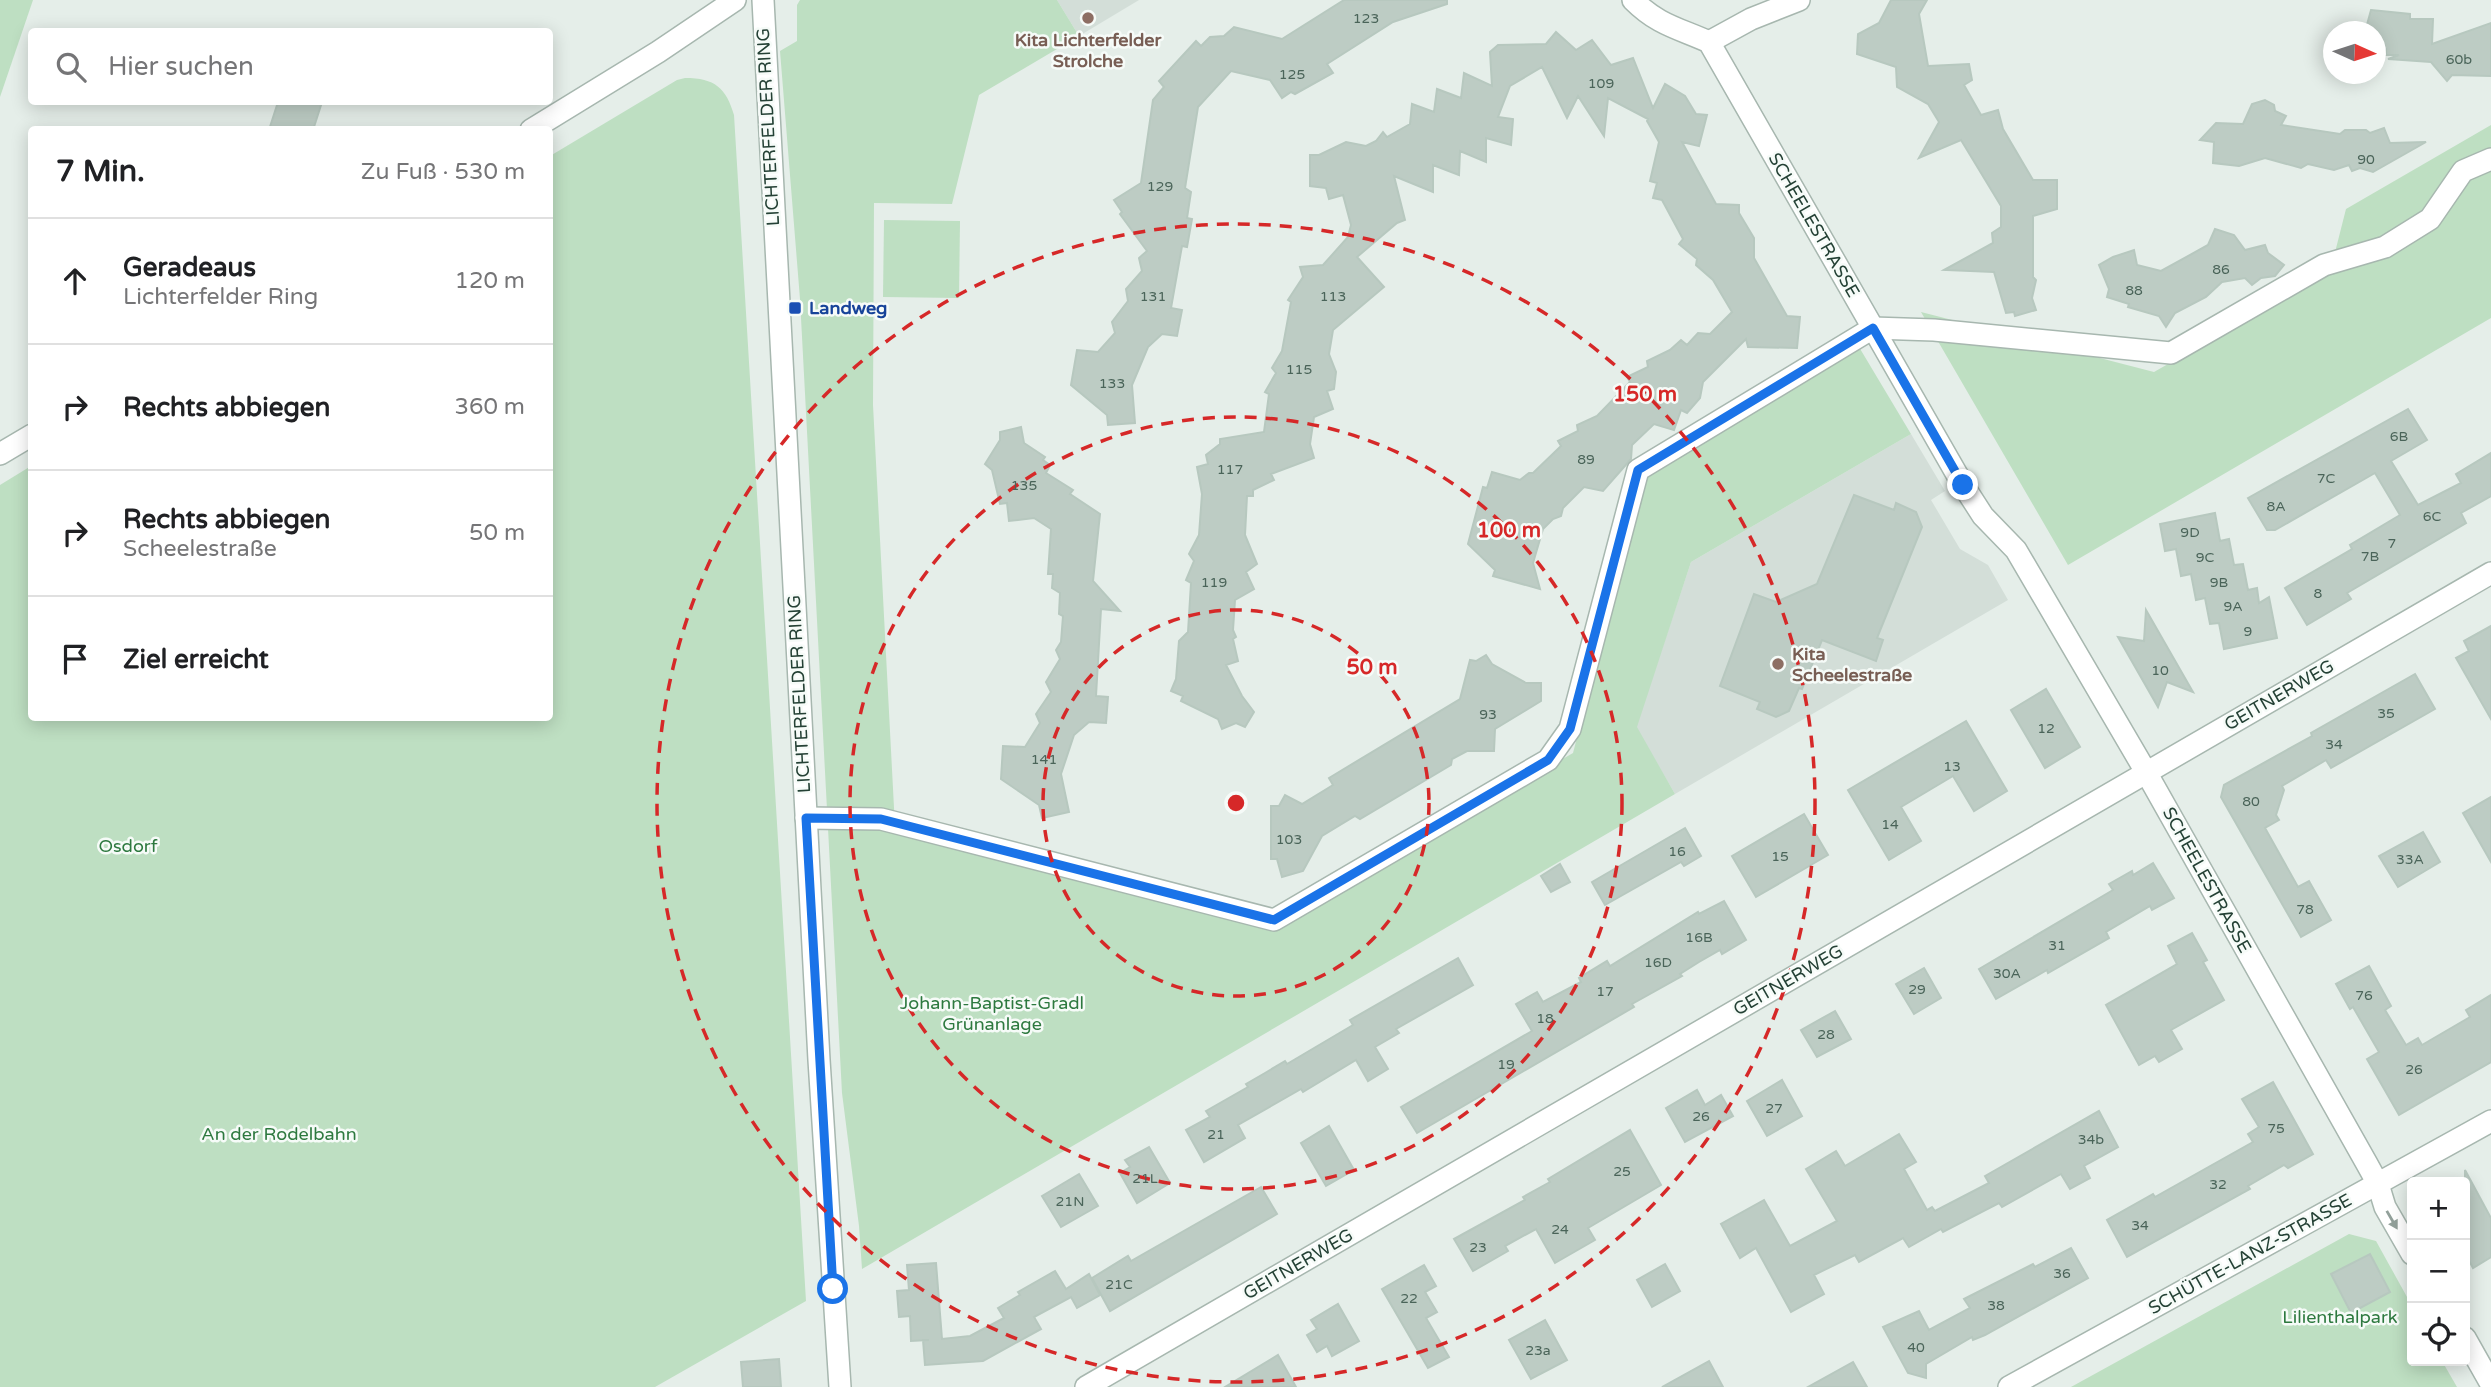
<!DOCTYPE html>
<html lang="de">
<meta charset="utf-8">
<style>
body{margin:0;font-family:"Varela Round",sans-serif;background:#f6f6f6;color:#202124}
.controls{position:absolute;right:21px;bottom:21px;display:grid;overflow:hidden;border-radius:7px;box-shadow:0 4px 18px #0003}
.controls button{width:63px;height:63px;display:grid;place-items:center;padding:0;border:0;border-bottom:2px solid #e0e0e0;background:#fff;color:#202124;font:35px sans-serif}
.compass{position:absolute;left:2323px;top:21px;width:63px;height:63px;border-radius:50%;background:#fff;box-shadow:0 4px 18px #0003;rotate:93deg}
.stop{position:absolute;width:21px;height:21px;margin:-16px;border:5px solid #1a73e8;border-radius:50%;background:#fff}
.stop.end{background:#1a73e8;border-color:#fff;box-shadow:0 2px 7px #0008}
.list{margin:0;padding:0;list-style:none}
h2{display:flex;justify-content:space-between;align-items:center;height:91px;margin:0;padding:0 28px;font-size:30px}
h2 small{font-size:23px;font-weight:400;color:#757577}
.list li{display:grid;grid-template-columns:46px 1fr auto;gap:21px;align-items:center;box-sizing:border-box;height:126px;padding:0 28px;border-top:2px solid #e0e0e0}
.list b{display:block;font-size:26px;white-space:nowrap}
.list p{margin:0;font-size:23px;white-space:nowrap;color:#757577}
.list em{font-size:23px;font-style:normal;color:#757577}
.icon{flex:none;width:38px;height:38px;fill:none;stroke:currentColor;stroke-width:2;stroke-linecap:round;stroke-linejoin:round}
.map{position:relative;flex:none;width:2491px;height:1387px;overflow:hidden}
.search{position:absolute;background:#fff;box-shadow:0 4px 18px #0003;left:28px;top:28px;width:525px;height:77px;display:flex;align-items:center;gap:18px;box-sizing:border-box;padding:0 24px;border-radius:7px;color:#757577;font-size:26px}
.panel{position:absolute;background:#fff;box-shadow:0 4px 18px #0003;left:28px;top:126px;width:525px;height:595px;border-radius:7px}
.map>svg:first-child{display:block}
.built{fill:#d3ded8}
.green{fill:#bedfc2}
.building{fill:#bdccc4;stroke:#b7c8bf;stroke-width:2}
.lines{fill:none;stroke-linecap:round;stroke-linejoin:round}
.minor-casing{stroke:#a7b7af;stroke-width:24}
.minor{stroke:#fff;stroke-width:21}
.oneway{fill:#92a09a}
.route{stroke:#1a73e8;stroke-width:9}
.ring{fill:none;stroke:#d62828;stroke-width:3.5;stroke-dasharray:12 9}
.education-dot{fill:#8d6e63;stroke:#f6fbf8;stroke-width:2.5}
.transit-dot{fill:#1a4fb4;stroke:#f6fbf8;stroke-width:2.5}
.labels{text-anchor:middle;stroke-width:5;stroke-linejoin:round;paint-order:stroke}
.number-label{font-size:14px;fill:#4a6459}
.education-label{font-size:18px;font-weight:bold;fill:#785e54;stroke:#f6fbf8}
.street-label{font-size:18px;fill:#244135;stroke:#f6fbf8}
.transit-label{font-size:18px;font-weight:bold;fill:#164399;stroke:#f6fbf8;text-anchor:start}
.park-label{font-size:18px;fill:#2d793f;stroke:#f6fbf8}
.centre{fill:#d62828;stroke:#f6fbf8;stroke-width:3.5}
.ring-label{font-size:21px;text-anchor:middle;font-weight:bold;fill:#d62828;stroke:#f6fbf8;stroke-width:5;stroke-linejoin:round;paint-order:stroke}
</style>
<div class="map">
<svg width="2491" height="1387" viewBox="0 0 2491 1387">
<rect width="100%" height="100%" fill="#e5eee9"/>
<g class="built">
<polygon points="1057,0 1139,0 1079,36"/>
<polygon points="1911,434 1945,491 1931,500 1960,549 1988,565 2008,600 1675,794 1636,727 1691,562"/>
</g>
<g class="green">
<polygon points="0,0 33,0 0,97"/>
<polygon points="800,0 1057,0 1079,36 979,95 952,204 874,203 873,405 895,827 1274,926 1573,753 1646,471 1859,347 1911,434 1691,562 1637,727 1675,794 862,1269 859,1226 842,1093 800,299 780,51 797,41 797,5"/>
<path d="M685,78C715,78 726,88 734,115L806,1301L655,1387H0V485L31,466L32,718H550V156L677,80Z"/>
<polygon points="2491,125 2491,318 2068,565 1921,312 2154,372 2330,272 2346,209"/>
<polygon points="884,220 960,221 959,298 883,297"/>
<polygon points="2349,1234 2376,1241 2412,1306 2412,1361 2442,1361 2457,1387 2071,1387"/>
</g>
<g class="building">
<polygon points="1344,0 1447,0 1447,4 1393,22 1327,64 1333,73 1295,94 1291,92 1282,98 1270,80 1231,71 1198,107 1185,188 1191,192 1187,218 1192,219 1187,247 1182,246 1171,308 1182,310 1177,336 1162,334 1148,347 1132,385 1135,423 1108,425 1107,415 1071,385 1077,350 1098,352 1115,333 1112,322 1128,301 1126,289 1142,271 1139,258 1147,251 1120,214 1122,212 1114,200 1141,183 1153,100 1164,87 1159,81 1196,41 1201,46 1210,37 1224,36 1234,27 1282,39"/>
<polygon points="1891,0 1927,0 1919,14 1928,66 1969,64 1972,80 1964,85 1981,115 1998,110 2003,129 2033,180 2057,180 2057,209 2033,216 2033,277 2036,280 2032,298 2036,310 2015,316 2014,312 2006,313 1994,272 1944,270 1993,243 1992,233 2001,227 2001,206 1961,140 1919,158 1939,122 1928,104 1897,87 1896,67 1857,54 1858,34 1879,23"/>
<polygon points="2371,10 2410,14 2410,19 2433,19 2432,44 2491,23 2491,76 2452,75 2447,81 2431,62 2388,59 2399,55 2386,55 2386,49 2376,49 2376,32 2365,32"/>
<polygon points="1556,32 1576,50 1592,40 1611,65 1633,58 1653,108 1665,84 1685,96 1696,114 1707,115 1699,146 1682,142 1716,204 1739,205 1739,213 1754,238 1754,258 1787,316 1800,317 1797,348 1748,347 1746,339 1703,382 1700,398 1687,413 1681,410 1674,430 1654,424 1632,445 1631,459 1603,491 1584,487 1563,508 1561,516 1553,519 1543,529 1533,563 1540,589 1493,576 1495,570 1468,544 1483,487 1487,488 1492,472 1520,480 1529,473 1533,473 1561,446 1558,441 1578,431 1577,425 1597,416 1630,382 1627,377 1648,367 1647,361 1670,350 1681,340 1687,345 1698,333 1710,334 1732,312 1713,280 1696,265 1697,259 1679,244 1683,239 1662,200 1653,198 1657,183 1650,181 1659,142 1647,121 1648,119 1608,98 1604,136 1578,96 1567,118 1542,67 1510,86 1498,117 1513,119 1511,145 1486,138 1486,162 1460,151 1459,175 1433,165 1433,192 1394,176 1405,220 1397,223 1357,257 1384,287 1333,330 1329,354 1336,372 1334,389 1327,391 1333,409 1314,417 1310,444 1314,458 1271,474 1274,480 1253,490 1253,496 1247,496 1245,535 1257,564 1246,572 1254,589 1235,600 1233,630 1236,637 1233,639 1238,661 1226,665 1242,696 1254,712 1245,727 1236,723 1222,729 1218,719 1181,701 1183,696 1171,691 1176,679 1179,641 1188,632 1191,583 1186,580 1194,561 1189,554 1199,535 1202,494 1197,467 1208,464 1206,455 1220,444 1220,439 1264,432 1269,394 1265,392 1276,373 1272,368 1282,351 1291,302 1288,300 1303,277 1300,267 1323,265 1348,237 1351,225 1343,195 1329,199 1326,188 1310,186 1310,155 1319,155 1346,142 1366,146 1376,141 1383,132 1387,137 1410,124 1412,104 1434,112 1437,89 1461,98 1464,73 1492,86 1490,52 1498,45 1546,44"/>
<polygon points="2265,100 2274,105 2275,111 2286,116 2281,125 2340,134 2345,130 2366,130 2370,133 2384,128 2390,143 2426,142 2373,172 2360,168 2352,171 2349,165 2334,170 2308,164 2301,168 2265,158 2239,166 2213,163 2214,142 2200,140 2216,123 2243,124 2252,104"/>
<polygon points="278,102 322,102 313,130 269,130"/>
<polygon points="2215,229 2234,235 2245,250 2265,245 2268,253 2284,265 2275,276 2261,278 2252,285 2245,278 2222,282 2206,297 2175,313 2166,327 2159,316 2128,307 2129,304 2107,297 2109,289 2099,265 2113,257 2134,250 2137,265 2161,271 2208,245"/>
<polygon points="2408,409 2427,440 2391,461 2418,505 2461,483 2456,474 2491,453 2491,496 2461,513 2466,523 2347,593 2351,599 2307,625 2285,588 2352,549 2350,545 2400,515 2375,473 2275,530 2267,530 2248,498"/>
<polygon points="1021,427 1024,443 1045,457 1043,460 1050,465 1046,473 1073,490 1070,494 1100,514 1093,581 1120,611 1101,609 1096,696 1108,697 1106,723 1089,722 1074,735 1061,774 1069,812 1042,818 1039,805 1001,779 1003,746 1025,747 1040,723 1036,714 1051,692 1046,682 1060,659 1056,650 1061,642 1063,616 1059,614 1060,593 1052,588 1053,574 1048,574 1051,529 1034,518 1009,521 1007,503 1000,504 992,470 985,464 1000,440 1000,432"/>
<polygon points="1854,495 1894,510 1896,503 1916,512 1922,527 1877,638 1883,640 1876,661 1822,640 1802,689 1799,688 1789,711 1776,717 1757,709 1760,702 1720,686 1754,594 1776,602 1817,584"/>
<polygon points="2215,513 2220,541 2229,539 2234,565 2243,564 2248,590 2257,588 2259,603 2269,597 2277,638 2224,649 2219,623 2210,624 2205,598 2196,600 2191,574 2181,576 2176,549 2165,551 2160,524"/>
<polygon points="2146,610 2193,692 2167,682 2158,707 2118,637 2144,641"/>
<polygon points="2491,626 2491,719 2456,658 2469,651 2464,641"/>
<polygon points="1486,655 1492,664 1526,683 1541,683 1541,701 1495,729 1494,751 1467,751 1452,759 1451,765 1360,819 1355,816 1322,836 1303,871 1282,877 1277,859 1271,859 1271,806 1279,806 1285,795 1302,804 1333,785 1329,778 1460,699 1470,660 1476,661"/>
<polygon points="2415,674 2435,709 2331,768 2326,760 2282,786 2284,790 2276,815 2279,820 2265,828 2298,887 2309,881 2331,920 2301,937 2221,797 2224,785 2312,736 2311,733"/>
<polygon points="2046,689 2080,747 2045,768 2011,710"/>
<polygon points="1966,721 2007,791 1974,811 1953,776 1901,807 1921,841 1889,860 1848,790"/>
<polygon points="2491,797 2491,862 2463,813"/>
<polygon points="1804,814 1828,855 1756,897 1732,856"/>
<polygon points="1685,828 1701,856 1684,866 1681,862 1605,905 1592,882"/>
<polygon points="2423,832 2440,862 2398,887 2379,856"/>
<polygon points="2153,863 2174,898 2152,910 2150,906 2106,932 2109,938 2048,973 2047,970 1996,999 1979,969 2113,890 2109,884 2132,871 2133,875"/>
<polygon points="1560,864 1570,882 1551,892 1541,876"/>
<polygon points="1724,901 1746,940 1722,954 1720,950 1699,962 1680,974 1682,976 1632,1004 1634,1007 1417,1133 1401,1107 1532,1031 1516,1004 1537,992 1543,1002 1581,982 1579,978 1607,961 1610,966 1698,912 1699,914"/>
<polygon points="2192,933 2207,960 2203,962 2224,1000 2171,1030 2182,1049 2159,1062 2155,1056 2139,1065 2106,1005 2177,964 2168,946"/>
<polygon points="1458,958 1473,985 1396,1029 1399,1033 1375,1047 1388,1069 1368,1081 1356,1060 1303,1092 1301,1089 1238,1125 1245,1138 1204,1162 1186,1130 1210,1117 1206,1111 1248,1087 1246,1084 1265,1073 1285,1061 1287,1064 1353,1025 1350,1020"/>
<polygon points="2369,966 2391,1006 2385,1010 2406,1045 2418,1038 2422,1045 2470,1017 2466,1010 2491,995 2491,1062 2399,1115 2367,1059 2379,1052 2353,1007 2350,1009 2336,984"/>
<polygon points="1924,968 1941,998 1914,1014 1896,984"/>
<polygon points="1835,1011 1851,1039 1817,1057 1801,1030"/>
<polygon points="1782,1080 1802,1116 1767,1136 1747,1101"/>
<polygon points="2273,1082 2313,1154 2288,1168 2284,1165 2248,1186 2250,1189 2127,1257 2107,1220 2153,1194 2155,1197 2253,1142 2248,1134 2259,1127 2242,1099"/>
<polygon points="1697,1090 1705,1105 1721,1095 1733,1116 1685,1142 1666,1108"/>
<polygon points="2099,1111 2118,1147 2084,1166 2090,1178 2070,1189 2061,1174 2002,1207 1999,1203 1943,1232 1941,1229 1909,1247 1903,1238 1859,1262 1855,1255 1814,1275 1824,1294 1791,1312 1756,1248 1740,1258 1721,1224 1764,1200 1790,1246 1837,1221 1806,1169 1836,1151 1845,1166 1899,1134 1916,1162 1904,1169 1927,1210 1932,1207 1935,1211 1989,1183 1985,1176"/>
<polygon points="1329,1126 1354,1170 1326,1186 1301,1143"/>
<polygon points="1630,1130 1661,1185 1588,1228 1595,1240 1555,1263 1536,1229 1505,1246 1508,1251 1473,1271 1454,1239 1525,1200 1523,1197 1550,1182 1548,1179"/>
<polygon points="1149,1147 1170,1183 1137,1203 1120,1173 1130,1167 1125,1160"/>
<polygon points="2465,1170 2491,1218 2491,1257 2473,1268 2465,1253"/>
<polygon points="1079,1174 1098,1206 1061,1227 1042,1196"/>
<polygon points="1261,1187 1277,1214 1110,1311 1092,1278 1128,1256 1131,1261"/>
<polygon points="2071,1248 2088,1278 1985,1335 1973,1340 1972,1337 1926,1364 1926,1378 1908,1373 1883,1327 1919,1311 1929,1330 1970,1308 1964,1299 2033,1264 2035,1267"/>
<polygon points="2370,1254 2390,1292 2351,1313 2331,1274"/>
<polygon points="936,1263 942,1339 970,1336 1004,1318 998,1308 1020,1295 1018,1292 1055,1271 1066,1289 1089,1274 1100,1295 1077,1308 1071,1297 1034,1317 1041,1329 983,1361 925,1365 923,1340 929,1340 911,1341 910,1316 899,1317 897,1291 909,1290 907,1265"/>
<polygon points="1665,1264 1680,1291 1652,1307 1637,1280"/>
<polygon points="1424,1265 1436,1286 1425,1292 1437,1312 1426,1318 1449,1357 1428,1368 1382,1289"/>
<polygon points="1338,1304 1359,1341 1332,1356 1327,1346 1317,1352 1307,1335 1317,1329 1311,1320"/>
<polygon points="1545,1320 1567,1360 1531,1379 1509,1340"/>
<polygon points="1278,1355 1296,1387 1225,1387"/>
<polygon points="779,1359 781,1387 743,1387 741,1362"/>
<polygon points="1709,1361 1723,1387 1662,1387"/>
<polygon points="1853,1362 1867,1387 1808,1387"/>
</g>
<g class="lines">
<g class="minor-casing">
<g id="minor">
<polyline points="763,0 819,1060 840,1387"/>
<path d="M1633,0C1658,25 1678,28 1709,42L1963,485L1983,516L2016,550L2146,772L2367,1164L2378,1184L2385,1207L2412,1254"/>
<polyline points="1709,42 1751,19 1799,0"/>
<polyline points="531,130 658,52 735,0"/>
<polyline points="0,454 32,435"/>
<polyline points="806,818 881,819 1274,920 1548,760 1570,729 1638,470 1873,328 1934,330 2171,353 2324,265 2385,247 2430,219 2463,171 2491,159"/>
<polyline points="2465,1338 2491,1384"/>
<polyline points="1086,1387 2491,573"/>
<polyline points="2009,1387 2491,1121"/>
</g>
</g>
<use href="#minor" class="minor"/>
</g>
<defs><path id="oneway-solid" d="M-6-.8H1V-3.2L6.5 0L1 3.2V.8H-6Z" transform="scale(1.75)"/></defs>
<use class="oneway" href="#oneway-solid" transform="translate(2392 1220) rotate(60)"/>
<g class="lines">
<polyline class="route" points="833,1289 806,818 881,819 1274,920 1548,760 1570,729 1638,470 1873,328 1963,485"/>
</g>
<g class="ring">
<circle cx="1236" cy="803" r="193"/>
<circle cx="1236" cy="803" r="386"/>
<circle cx="1236" cy="803" r="579"/>
</g>
<g class="education-dot">
<circle cx="1088" cy="18" r="7"/>
<circle cx="1778" cy="664" r="7"/>
</g>
<rect class="transit-dot" x="788" y="301" width="14" height="14" rx="3.5"/>
<g class="labels">
<g class="number-label">
<text x="1366" y="23">123</text>
<text x="2459" y="64">60b</text>
<text x="1292" y="79">125</text>
<text x="1601" y="88">109</text>
<text x="2366" y="164">90</text>
<text x="1160" y="191">129</text>
<text x="2221" y="274">86</text>
<text x="2134" y="295">88</text>
<text x="1153" y="301">131</text>
<text x="1333" y="301">113</text>
<text x="1299" y="374">115</text>
<text x="1112" y="388">133</text>
<text x="2399" y="441">6B</text>
<text x="1586" y="464">89</text>
<text x="1230" y="474">117</text>
<text x="2326" y="483">7C</text>
<text x="1024" y="490">135</text>
<text x="2276" y="511">8A</text>
<text x="2432" y="521">6C</text>
<text x="2190" y="537">9D</text>
<text x="2392" y="548">7</text>
<text x="2370" y="561">7B</text>
<text x="2205" y="562">9C</text>
<text x="1214" y="587">119</text>
<text x="2219" y="587">9B</text>
<text x="2318" y="598">8</text>
<text x="2233" y="611">9A</text>
<text x="2248" y="636">9</text>
<text x="2160" y="675">10</text>
<text x="2386" y="718">35</text>
<text x="1488" y="719">93</text>
<text x="2046" y="733">12</text>
<text x="2334" y="749">34</text>
<text x="1044" y="764">141</text>
<text x="1952" y="771">13</text>
<text x="2251" y="806">80</text>
<text x="1890" y="829">14</text>
<text x="1289" y="844">103</text>
<text x="1677" y="856">16</text>
<text x="1780" y="861">15</text>
<text x="2410" y="864">33A</text>
<text x="2305" y="914">78</text>
<text x="1699" y="942">16B</text>
<text x="2057" y="950">31</text>
<text x="1658" y="967">16D</text>
<text x="2007" y="978">30A</text>
<text x="1917" y="994">29</text>
<text x="1605" y="996">17</text>
<text x="2364" y="1000">76</text>
<text x="1545" y="1023">18</text>
<text x="1826" y="1039">28</text>
<text x="1506" y="1069">19</text>
<text x="2414" y="1074">26</text>
<text x="1774" y="1113">27</text>
<text x="1701" y="1121">26</text>
<text x="2276" y="1133">75</text>
<text x="1216" y="1139">21</text>
<text x="2091" y="1144">34b</text>
<text x="1622" y="1176">25</text>
<text x="1145" y="1183">21L</text>
<text x="2218" y="1189">32</text>
<text x="1070" y="1206">21N</text>
<text x="2140" y="1230">34</text>
<text x="1560" y="1234">24</text>
<text x="1478" y="1252">23</text>
<text x="2062" y="1278">36</text>
<text x="1119" y="1289">21C</text>
<text x="1409" y="1303">22</text>
<text x="1996" y="1310">38</text>
<text x="1916" y="1352">40</text>
<text x="1538" y="1355">23a</text>
</g>
<g class="education-label">
<text x="1088" y="46">Kita Lichterfelder<tspan x="1088" dy="21">Strolche</tspan></text>
<text x="1792" y="660" text-anchor="start">Kita<tspan x="1792" dy="21">Scheelestraße</tspan></text>
</g>
<g class="street-label">
<text transform="translate(768 127) rotate(-93)" y="6">LICHTERFELDER RING</text>
<text transform="translate(1814 225) rotate(60)" y="6">SCHEELESTRASSE</text>
<text transform="translate(799 694) rotate(-93)" y="6">LICHTERFELDER RING</text>
<text transform="translate(2279 695) rotate(-30)" y="6">GEITNERWEG</text>
<text transform="translate(2207 880) rotate(61)" y="6">SCHEELESTRASSE</text>
<text transform="translate(1788 980) rotate(-30)" y="6">GEITNERWEG</text>
<text transform="translate(2250 1254) rotate(-29)" y="6">SCHÜTTE-LANZ-STRASSE</text>
<text transform="translate(1298 1264) rotate(-30)" y="6">GEITNERWEG</text>
</g>
<g class="transit-label">
<text x="809" y="314">Landweg</text>
</g>
<g class="park-label">
<text x="128" y="852">Osdorf</text>
<text x="992" y="1009">Johann-Baptist-Gradl<tspan x="992" dy="21">Grünanlage</tspan></text>
<text x="279" y="1140">An der Rodelbahn</text>
<text x="2340" y="1323">Lilienthalpark</text>
</g>
</g>
<circle cx="1236" cy="803" r="10" class="centre"/>
<g class="ring-label">
<text x="1645" y="401">150 m</text>
<text x="1509" y="537">100 m</text>
<text x="1372" y="674">50 m</text>
</g>
</svg>
<div class="controls">
<button>+</button>
<button>−</button>
<button><svg class="icon" aria-label="locate" viewBox="0 0 24 24"><circle cx="12" cy="12" r="6"/><path d="M12 2v4M12 18v4M2 12h4M18 12h4"/></svg></button>
</div>
<svg class="compass" viewBox="-18 -18 36 36"><path d="M0-13l5 13h-10z" fill="#e53935"/><path d="M0 13l5-13h-10z" fill="#757577"/></svg>
<div class="stop" style="left:833px;top:1289px"></div>
<div class="stop end" style="left:1963px;top:485px"></div>
<div class="search"><svg class="icon" aria-label="search" viewBox="0 0 24 24"><circle cx="10" cy="10" r="6"/><path d="M15 15l6 6"/></svg>Hier suchen</div>
<section class="panel">
<h2>7 Min.<small>Zu Fuß · 530 m</small></h2>
<ul class="list">
<li><svg class="icon" aria-label="ahead" viewBox="0 0 24 24"><path d="M12 20V5M6 11l6-6 6 6"/></svg><div><b>Geradeaus</b><p>Lichterfelder Ring</p></div><em>120 m</em></li>
<li><svg class="icon" aria-label="right" viewBox="0 0 24 24"><path d="M7 20v-9h11M14 6l5 5-5 5"/></svg><div><b>Rechts abbiegen</b></div><em>360 m</em></li>
<li><svg class="icon" aria-label="right" viewBox="0 0 24 24"><path d="M7 20v-9h11M14 6l5 5-5 5"/></svg><div><b>Rechts abbiegen</b><p>Scheelestraße</p></div><em>50 m</em></li>
<li><svg class="icon" aria-label="arrive" viewBox="0 0 24 24"><path d="M6 21V4h12l-3 4 3 4H6"/></svg><div><b>Ziel erreicht</b></div></li>
</ul>
</section>
</div>
